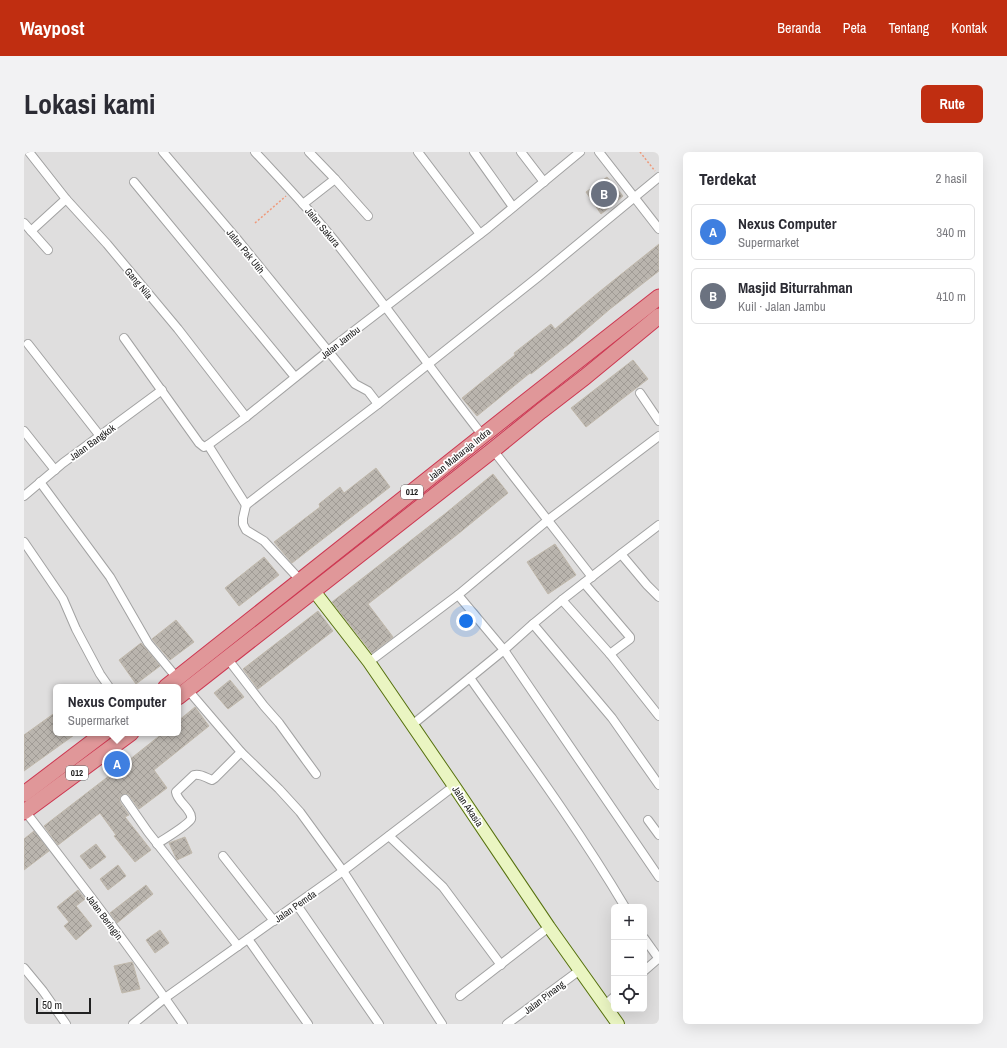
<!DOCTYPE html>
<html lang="id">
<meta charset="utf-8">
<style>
body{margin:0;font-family:"Archivo Narrow",sans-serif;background:#f2f2f3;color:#2b2b33}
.controls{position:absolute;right:12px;bottom:12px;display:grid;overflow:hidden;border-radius:6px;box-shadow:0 4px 16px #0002}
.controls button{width:36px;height:36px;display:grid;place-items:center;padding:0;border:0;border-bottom:1px solid #e1e1e2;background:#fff;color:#2b2b33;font:20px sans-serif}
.scale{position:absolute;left:12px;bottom:10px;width:55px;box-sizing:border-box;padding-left:4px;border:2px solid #212121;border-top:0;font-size:11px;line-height:14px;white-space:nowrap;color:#212121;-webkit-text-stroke:3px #fff;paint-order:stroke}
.you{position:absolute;left:442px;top:469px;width:14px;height:14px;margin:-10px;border:3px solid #fff;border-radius:50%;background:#1a73e8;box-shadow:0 0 0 6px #1a73e833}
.badge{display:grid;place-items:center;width:26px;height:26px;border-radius:50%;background:#c02e11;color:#fff;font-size:13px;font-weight:700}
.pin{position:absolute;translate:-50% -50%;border:2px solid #fff;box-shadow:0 1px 4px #0006}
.popup{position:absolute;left:29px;top:532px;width:128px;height:52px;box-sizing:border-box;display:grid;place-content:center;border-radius:6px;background:#fff;filter:drop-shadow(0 1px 3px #0005);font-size:13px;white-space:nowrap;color:#7c7c81}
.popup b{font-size:15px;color:#2b2b33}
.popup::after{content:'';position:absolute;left:50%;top:100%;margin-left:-8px;border:8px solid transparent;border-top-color:#fff}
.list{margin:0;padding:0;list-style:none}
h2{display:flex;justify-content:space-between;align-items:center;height:52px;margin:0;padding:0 16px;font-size:17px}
h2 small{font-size:13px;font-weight:400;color:#7c7c81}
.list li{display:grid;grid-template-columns:26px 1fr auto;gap:12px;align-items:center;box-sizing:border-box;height:56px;margin:0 8px 8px;padding:0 8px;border:1px solid #e1e1e2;border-radius:6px}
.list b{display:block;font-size:15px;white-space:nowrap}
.list p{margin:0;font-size:13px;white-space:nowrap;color:#7c7c81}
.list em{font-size:13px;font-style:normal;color:#7c7c81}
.icon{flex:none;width:22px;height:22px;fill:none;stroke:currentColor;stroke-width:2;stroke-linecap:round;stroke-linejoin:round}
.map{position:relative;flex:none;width:635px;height:872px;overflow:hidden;border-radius:6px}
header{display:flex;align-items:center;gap:24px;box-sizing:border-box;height:56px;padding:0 20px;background:#c02e11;color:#fff}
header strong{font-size:19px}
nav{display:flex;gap:22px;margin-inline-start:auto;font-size:14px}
.intro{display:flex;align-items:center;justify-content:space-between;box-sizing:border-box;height:96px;padding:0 24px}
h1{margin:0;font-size:28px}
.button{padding:10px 18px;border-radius:6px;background:#c02e11;color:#fff;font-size:14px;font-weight:700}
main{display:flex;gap:24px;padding:0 24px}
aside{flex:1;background:#fff;border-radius:6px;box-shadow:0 4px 16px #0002}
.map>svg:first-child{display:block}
.residential{fill:#dfdede;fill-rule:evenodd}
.building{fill:url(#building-cross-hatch);stroke:#c1b9ac}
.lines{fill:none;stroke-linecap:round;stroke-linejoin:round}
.street-casing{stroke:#a2a2a2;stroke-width:10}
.secondary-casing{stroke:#56710e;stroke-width:14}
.highway-casing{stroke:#cd3751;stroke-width:17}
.path{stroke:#ef9a7b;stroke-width:1.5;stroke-dasharray:2 2;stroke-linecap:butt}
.street{stroke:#fff;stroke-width:8}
.secondary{stroke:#eaf5c2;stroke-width:12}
.highway{stroke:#e09799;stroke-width:15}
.labels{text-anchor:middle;stroke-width:3.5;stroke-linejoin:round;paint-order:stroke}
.shield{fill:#fff;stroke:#646464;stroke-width:1}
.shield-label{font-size:9px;font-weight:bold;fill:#212121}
.street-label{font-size:10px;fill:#212121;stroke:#fff}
</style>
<header>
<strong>Waypost</strong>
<nav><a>Beranda</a><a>Peta</a><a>Tentang</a><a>Kontak</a></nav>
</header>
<div class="intro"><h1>Lokasi kami</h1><a class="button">Rute</a></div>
<main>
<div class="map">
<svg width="635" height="872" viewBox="0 0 635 872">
<defs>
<pattern id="building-cross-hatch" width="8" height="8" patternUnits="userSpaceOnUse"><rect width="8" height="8" fill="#bab5ae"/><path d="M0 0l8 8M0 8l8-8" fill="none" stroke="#a09b95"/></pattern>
</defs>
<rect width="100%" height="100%" fill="#f0efe8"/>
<path class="residential" d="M0,0H635V872H0ZM32,535H154V581H32ZM590,755H620V857H590Z"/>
<g class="building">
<polygon points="583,25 599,44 577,62 562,40"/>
<polygon points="635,92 635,119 586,157 550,188 507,222 506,221 453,264 438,246 491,203 490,201 527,172 531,177 575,140"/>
<polygon points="609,208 624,227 562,275 547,256"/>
<polygon points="352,316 366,335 268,411 250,390 296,355 295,352 316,335 320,341"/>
<polygon points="469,322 484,341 434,382 344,452 369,485 348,501 308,450 422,361"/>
<polygon points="531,392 552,423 524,442 503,410"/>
<polygon points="240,405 255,423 215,454 201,436"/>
<polygon points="294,459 309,479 234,537 219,517"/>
<polygon points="152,468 170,490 146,508 128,487"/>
<polygon points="117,491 136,514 112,532 95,508"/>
<polygon points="206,528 220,545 204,557 190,541"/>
<polygon points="171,555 185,574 130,618 143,636 115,657 104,642 100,642 96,645 96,650 105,663 101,665 127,698 111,710 90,684 92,683 76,661 34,693 20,674 90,620 139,581 154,581 154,569"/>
<polygon points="32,560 32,581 53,581 0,619 0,583"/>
<polygon points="10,679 25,699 0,718 0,687"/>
<polygon points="161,685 168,701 153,708 145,691"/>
<polygon points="72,692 82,705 66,717 56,704"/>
<polygon points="94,713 102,724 84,738 76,727"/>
<polygon points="122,733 129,742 93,771 86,761"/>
<polygon points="54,738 61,747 52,754 68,774 52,788 40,774 45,770 33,755"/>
<polygon points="136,778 145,791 131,801 122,788"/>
<polygon points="108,810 109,812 116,837 98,841 90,814"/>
</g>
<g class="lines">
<g class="street-casing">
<g id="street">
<polyline points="5,0 42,47 83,92 154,177 222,265"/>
<polyline points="139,0 213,87 331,232 344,239 354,252"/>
<path d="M231,0C258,29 285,57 310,88C361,152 408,219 459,284"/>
<polyline points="394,0 456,82"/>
<polyline points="450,0 489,55"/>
<polyline points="497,0 520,30"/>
<polyline points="575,0 635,77"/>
<polyline points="311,27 344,64"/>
<polyline points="110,30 271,225"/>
<polyline points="279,52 311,27 285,0"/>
<polyline points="0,71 24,98"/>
<polyline points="7,79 42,47"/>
<polyline points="100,186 175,291 180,295 184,293 222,265 304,199 464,76 556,0"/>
<polyline points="4,192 76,284"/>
<polyline points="616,241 635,269"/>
<polyline points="0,279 31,318"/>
<polyline points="184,293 222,353"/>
<polyline points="469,298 568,425"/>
<polyline points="16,330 86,425 124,491 153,526"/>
<polyline points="0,344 39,311 138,238"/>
<polyline points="0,390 39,447 52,477 76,522 85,535"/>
<polyline points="597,402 623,433 635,445"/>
<polyline points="277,429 240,389 222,378 219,372 219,366 222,353 244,336 354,252 514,125 635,25"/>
<polyline points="560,431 606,485 606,487 586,502"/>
<polyline points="434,443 480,498 635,725"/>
<polyline points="538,448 586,502 635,564"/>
<polyline points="509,472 588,566 635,633"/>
<polyline points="203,506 240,554 255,571 281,607 292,622"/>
<polyline points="345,510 434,443 524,368 635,284"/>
<path d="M446,526C499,601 554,676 601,755"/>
<polyline points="164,538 217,600 255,637 276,660 319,719 418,872"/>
<polyline points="388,573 480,498 509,472 538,448 597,402 635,373"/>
<polyline points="101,647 124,680 214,794"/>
<path d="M1,659C55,729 109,799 159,872"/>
<polyline points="624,668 635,683"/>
<polyline points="365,684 419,735 477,813"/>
<path d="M133,692C140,687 163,674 167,667C168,663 166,661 164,658C160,652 153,647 152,640L170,623C177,621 182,626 188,628L191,626L217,600"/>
<polyline points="199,704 250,769"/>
<polyline points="273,753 355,872"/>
<polyline points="620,786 635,807"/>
<polyline points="224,787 284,872"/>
<polyline points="0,816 19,839 42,872"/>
<polyline points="620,819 635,806"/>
<polyline points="436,844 525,775"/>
<polyline points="581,853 590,845"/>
<polyline points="109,872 141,846 319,719 430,634"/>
<polyline points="483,872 556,818"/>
</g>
</g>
<g class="secondary-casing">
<polyline id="secondary" points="290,439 345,510 430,634 525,775 594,872"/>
</g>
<g class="highway-casing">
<g id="highway">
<polyline points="142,535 495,255 635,145"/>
<polyline points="154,545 469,298 517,259 561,225 635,164"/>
<polyline points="0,642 80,581"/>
<polyline points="0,660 107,581"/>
</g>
</g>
<g class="path">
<polyline points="616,0 631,19"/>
<polyline points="231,71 262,44"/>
</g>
<use href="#street" class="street"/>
<use href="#secondary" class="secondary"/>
<use href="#highway" class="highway"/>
</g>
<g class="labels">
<g class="shield">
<rect x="377" y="333" width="22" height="14" rx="3"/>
<rect x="42" y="614" width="22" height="14" rx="3"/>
</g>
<g class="shield-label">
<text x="388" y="343">012</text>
<text x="53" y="624">012</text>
</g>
<g class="street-label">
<text transform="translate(299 75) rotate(50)" y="4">Jalan Sakura</text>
<text transform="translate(222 99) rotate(51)" y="4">Jalan Pak Utih</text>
<text transform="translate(115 131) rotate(50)" y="4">Gang Nila</text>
<text transform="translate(316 190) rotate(-38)" y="4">Jalan Jambu</text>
<text transform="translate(68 290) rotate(-36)" y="4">Jalan Bangkok</text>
<text transform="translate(435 302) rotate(-39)" y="4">Jalan Maharaja Indra</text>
<text transform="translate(444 654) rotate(56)" y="4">Jalan Akasia</text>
<text transform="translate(271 754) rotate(-35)" y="4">Jalan Pemda</text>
<text transform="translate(81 765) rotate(53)" y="4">Jalan Beringin</text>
<text transform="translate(520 845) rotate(-37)" y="4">Jalan Pinang</text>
</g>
</g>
</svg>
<div class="controls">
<button>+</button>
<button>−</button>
<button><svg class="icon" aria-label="locate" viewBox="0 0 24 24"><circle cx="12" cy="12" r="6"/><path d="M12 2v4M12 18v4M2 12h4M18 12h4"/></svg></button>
</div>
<div class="scale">50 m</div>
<div class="you"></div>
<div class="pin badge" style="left:93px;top:612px;background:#3f7fe0">A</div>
<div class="popup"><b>Nexus Computer</b>Supermarket</div>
<div class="pin badge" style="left:580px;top:42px;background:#6b7280">B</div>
</div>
<aside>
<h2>Terdekat<small>2 hasil</small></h2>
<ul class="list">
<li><span class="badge" style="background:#3f7fe0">A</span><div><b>Nexus Computer</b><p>Supermarket</p></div><em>340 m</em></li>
<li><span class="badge" style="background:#6b7280">B</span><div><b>Masjid Biturrahman</b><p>Kuil · Jalan Jambu</p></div><em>410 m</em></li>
</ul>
</aside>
</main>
